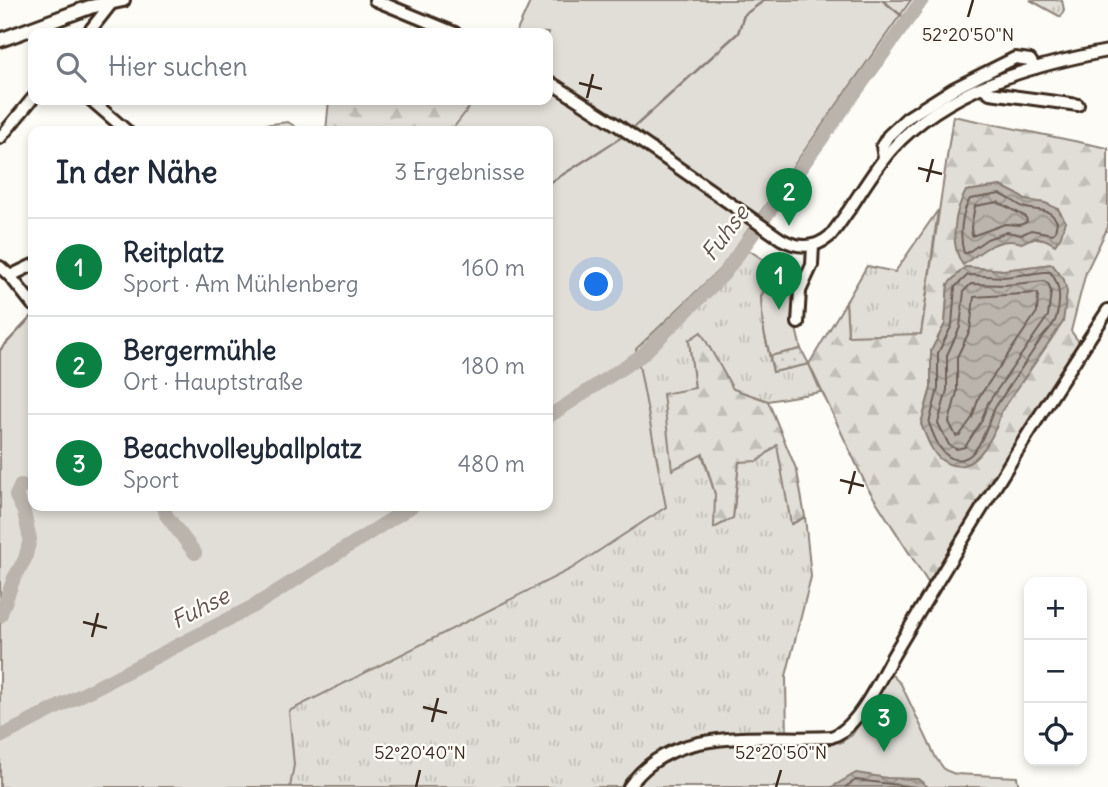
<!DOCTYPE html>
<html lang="de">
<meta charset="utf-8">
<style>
body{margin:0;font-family:Delius,sans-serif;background:#f6f6f7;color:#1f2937}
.controls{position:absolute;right:21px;bottom:21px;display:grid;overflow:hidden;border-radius:14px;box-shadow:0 4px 10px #0003}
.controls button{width:63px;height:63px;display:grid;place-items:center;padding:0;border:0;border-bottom:2px solid #e0e1e3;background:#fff;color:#1f2937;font:35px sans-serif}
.you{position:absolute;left:597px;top:285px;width:24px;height:24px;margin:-18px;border:5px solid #fff;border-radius:50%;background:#1a73e8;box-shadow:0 0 0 10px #1a73e833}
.badge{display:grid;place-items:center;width:46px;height:46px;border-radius:50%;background:#0b8043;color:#fff;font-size:23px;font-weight:700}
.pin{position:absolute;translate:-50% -58px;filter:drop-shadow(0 2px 4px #0008)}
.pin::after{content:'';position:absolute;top:37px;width:24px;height:21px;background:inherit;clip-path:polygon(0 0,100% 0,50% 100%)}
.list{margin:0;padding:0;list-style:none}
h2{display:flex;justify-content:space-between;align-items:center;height:91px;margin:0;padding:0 28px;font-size:30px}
h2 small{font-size:23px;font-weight:400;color:#747a83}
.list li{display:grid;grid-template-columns:46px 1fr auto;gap:21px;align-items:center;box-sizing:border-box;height:98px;padding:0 28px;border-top:2px solid #e0e1e3}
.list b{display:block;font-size:26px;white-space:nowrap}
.list p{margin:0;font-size:23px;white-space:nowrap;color:#747a83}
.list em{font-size:23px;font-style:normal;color:#747a83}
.icon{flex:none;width:38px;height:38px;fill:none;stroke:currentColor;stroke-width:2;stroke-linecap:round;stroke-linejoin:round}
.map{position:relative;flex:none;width:1108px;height:787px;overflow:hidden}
.search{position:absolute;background:#fff;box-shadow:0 4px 10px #0003;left:28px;top:28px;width:525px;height:77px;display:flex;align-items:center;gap:18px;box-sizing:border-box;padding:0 24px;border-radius:14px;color:#747a83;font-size:26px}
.panel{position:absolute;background:#fff;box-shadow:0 4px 10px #0003;left:28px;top:126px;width:525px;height:385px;border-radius:14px}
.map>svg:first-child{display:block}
.grass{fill:url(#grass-tufts);stroke:#8e847a;stroke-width:2}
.forest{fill:url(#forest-firs);stroke:#8e847a;stroke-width:2;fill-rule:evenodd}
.park{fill:#e1ded7;stroke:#8e847a;stroke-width:2}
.garden{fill:url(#garden-dots);stroke:#8e847a;stroke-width:2}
.water{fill:url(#water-waves);stroke:#887d74;stroke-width:2}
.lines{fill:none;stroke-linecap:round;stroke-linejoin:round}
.shore{stroke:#6e6157;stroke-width:2}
.stream{stroke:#887d74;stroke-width:2.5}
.river{stroke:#bbb4ad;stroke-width:14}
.minor-casing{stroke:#3b2a1e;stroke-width:16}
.major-casing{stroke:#3b2a1e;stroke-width:18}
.minor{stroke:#fdfcf7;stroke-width:10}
.major{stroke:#fdfcf7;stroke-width:12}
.ticks{fill:none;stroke:#3b2a1e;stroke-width:2.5}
.labels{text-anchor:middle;stroke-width:5;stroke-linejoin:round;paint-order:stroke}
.water-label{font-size:23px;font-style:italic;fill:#615349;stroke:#fdfcf7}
.ticks-label{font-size:18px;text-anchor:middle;fill:#3b2a1e;stroke:#fdfcf7;stroke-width:5;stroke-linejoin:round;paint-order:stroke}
</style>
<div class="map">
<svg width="1108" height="787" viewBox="0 0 1108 787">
<defs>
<pattern id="grass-tufts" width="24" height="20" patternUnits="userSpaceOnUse" patternTransform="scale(1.75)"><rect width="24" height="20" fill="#e1ded7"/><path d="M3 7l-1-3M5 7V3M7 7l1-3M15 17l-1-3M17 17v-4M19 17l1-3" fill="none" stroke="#c2bfb8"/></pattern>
<pattern id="forest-firs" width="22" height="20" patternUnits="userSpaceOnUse" patternTransform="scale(1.75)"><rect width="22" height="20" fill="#e1ded7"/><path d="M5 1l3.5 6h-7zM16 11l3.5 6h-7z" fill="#c2bfb8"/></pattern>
<pattern id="garden-dots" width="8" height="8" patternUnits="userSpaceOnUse" patternTransform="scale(1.75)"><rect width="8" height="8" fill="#e1ded7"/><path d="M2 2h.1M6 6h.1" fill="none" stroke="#c2bfb8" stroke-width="1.8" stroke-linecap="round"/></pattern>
<pattern id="water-waves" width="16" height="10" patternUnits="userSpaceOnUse" patternTransform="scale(1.75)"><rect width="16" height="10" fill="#bbb4ad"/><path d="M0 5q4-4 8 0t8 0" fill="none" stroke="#99938c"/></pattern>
</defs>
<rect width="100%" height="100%" fill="#fdfcf7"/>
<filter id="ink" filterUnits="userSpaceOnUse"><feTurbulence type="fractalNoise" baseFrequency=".0143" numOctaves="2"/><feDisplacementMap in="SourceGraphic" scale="14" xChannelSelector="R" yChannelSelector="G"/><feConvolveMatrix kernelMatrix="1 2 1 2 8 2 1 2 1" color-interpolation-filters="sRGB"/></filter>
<g filter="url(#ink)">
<g class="grass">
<polygon points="1030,0 1062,0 1064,10 1061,17"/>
<polygon points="288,122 302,131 246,131 247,127"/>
<polygon points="938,210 921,335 848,336 846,302 867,266 895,272"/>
<polygon points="747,249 778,269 761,296 763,327 773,372 809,364 821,392 768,401 733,389 689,340 695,388 664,395 673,469 702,454 715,494 715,527 733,518 739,462 777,444 792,524 805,517 811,577 786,676 787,742 634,787 0,787 0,350 33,315 33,506 547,506 556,552 548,416 644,356 726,277"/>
</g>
<g class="forest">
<polygon points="329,100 351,101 485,100 460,131 326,131"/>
<path d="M953,116L1108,148V227L1086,272L1071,331L1087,353L1025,447L936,595L867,487L809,364L846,302L848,336L921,334ZM1001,186L1017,194L1025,200L1045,203L1058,209L1065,221L1045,239H1009L990,246L966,191ZM1052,264L1064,280L1063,322L1001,412L996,428L930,445L921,424L931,388V351L945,324L948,284L965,267L1004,270Z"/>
<polygon points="701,332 733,389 768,401 797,471 805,517 791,524 777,445 758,461 739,462 733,518 714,528 715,494 703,454 672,470 663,394 695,388 689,340"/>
</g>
<g class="park">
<polygon points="531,0 911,0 721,268 636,349 666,507 571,569 289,711 294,765 290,787 0,787 0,350 33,315 33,506 548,506 548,131 451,131 475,100 548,100 548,33 516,33"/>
<polygon points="778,269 797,282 795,324 801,349 770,356 763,327 761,296"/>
<polygon points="891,674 901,684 936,758 945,770 955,774 1017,777 1019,787 634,787 649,772 682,751 715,745 832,740 840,743 852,735"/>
</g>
<polygon class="garden" points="801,349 809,364 773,372 770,356"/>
<g class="water">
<path d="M1001,186L1017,194L1025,200L1045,203L1058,209L1065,221L1061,236L1055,245C1043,237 1035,235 1022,243C998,235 982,251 963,265C949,244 954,212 966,191Z"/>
<path d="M1052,264L1064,280L1067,292L1063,322L1001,412C994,438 971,484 939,458C930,450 926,435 921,424L931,388V351L945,324L948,284L965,267L1004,270Z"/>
<polygon points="856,773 887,778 918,779 928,787 832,787"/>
</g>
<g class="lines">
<g class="shore">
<path d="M1000,194C1008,197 1014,202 1021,206C1034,213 1049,205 1057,222L1055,232L1052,234L1031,230L1021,235L1007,232L987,239L967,253H964C959,237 961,213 970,199Z"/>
<polygon points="998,202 1026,217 1027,222 1020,225 1005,224 972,236 971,227 975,206"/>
<path d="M1044,272H1050C1061,284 1061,303 1056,318C1054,326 1045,333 1041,339C1026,361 1011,384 996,406C988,419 981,455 963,459C943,464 934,437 929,423L938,389V353L952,325L955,287L968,275L1004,277Z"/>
<polygon points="1044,281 1049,285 1051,292 1048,316 988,403 981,422 965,447 956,449 949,445 938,423 947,390 947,355 960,327 964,291 971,284 1005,285"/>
<polygon points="1038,293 1037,312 979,397 972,418 960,435 956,436 949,422 957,392 957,357 970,330 974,297"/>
<polyline points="845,787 856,780 917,787"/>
</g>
<g class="stream">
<polyline points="882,0 907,20"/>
<polyline points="630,131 738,33 744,15 765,0"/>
<polyline points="548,184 625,135"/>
<polyline points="0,350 33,315"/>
</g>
<g class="river">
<polyline points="548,417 642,355 724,274 922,0"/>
<polyline points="164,506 166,515 195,553"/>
<polyline points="0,616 14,578 25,559 30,539 24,512 16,496 21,485 33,488"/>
<polyline points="0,737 254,606 412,506"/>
</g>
<g class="minor-casing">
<g id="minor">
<polyline points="375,0 455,33"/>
<polyline points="88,33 114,0"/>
<path d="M548,81L617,125L781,239C797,248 815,249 830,236C837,228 843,218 849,210C863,189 876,167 892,149C945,89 1033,65 1108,51"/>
<polyline points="982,87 990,93 1078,105"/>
<polyline points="91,100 127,131"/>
<polyline points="0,138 33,98"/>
<polyline points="884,158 882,146 888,136 907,118 953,89 1015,58 1030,60 1035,68"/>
<polyline points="0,267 10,276 33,265"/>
<polyline points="10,276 33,305"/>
<polyline points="798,323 800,291 812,265 813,245"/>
<path d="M629,787C672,723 764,741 831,737C858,729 880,678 894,654C963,538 1033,423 1108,310"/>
</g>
</g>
<g class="major-casing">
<polyline id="major" points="0,40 90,7 123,0"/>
</g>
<use href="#minor" class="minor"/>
<use href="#major" class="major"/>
</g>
</g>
<path class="ticks" d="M968,17L973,0M579,83L602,89M587,98L593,74M918,168L942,174M927,182L933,159M840,480L864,486M849,494L855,471M83,622L107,628M92,637L98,613M423,707L447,713M432,722L438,698M416,787L420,770M776,787L781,770"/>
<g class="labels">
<g class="water-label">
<text transform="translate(725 233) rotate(-53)" y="8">Fuhse</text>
<text transform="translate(200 608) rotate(-27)" y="8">Fuhse</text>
</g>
</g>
<g class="ticks-label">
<text x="968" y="41">52°20'50"N</text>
<text x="420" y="759">52°20'40"N</text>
<text x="781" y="759">52°20'50"N</text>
</g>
</svg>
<div class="controls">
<button>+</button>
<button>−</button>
<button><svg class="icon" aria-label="locate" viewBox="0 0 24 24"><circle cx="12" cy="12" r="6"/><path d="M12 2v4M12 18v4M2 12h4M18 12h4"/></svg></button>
</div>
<div class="you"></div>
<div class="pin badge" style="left:779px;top:310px">1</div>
<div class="pin badge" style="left:789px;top:226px">2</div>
<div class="pin badge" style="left:884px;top:752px">3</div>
<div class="search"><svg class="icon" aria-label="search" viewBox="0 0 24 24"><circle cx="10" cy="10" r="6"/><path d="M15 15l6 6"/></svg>Hier suchen</div>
<section class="panel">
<h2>In der Nähe<small>3 Ergebnisse</small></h2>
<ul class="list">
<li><span class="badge">1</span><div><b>Reitplatz</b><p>Sport · Am Mühlenberg</p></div><em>160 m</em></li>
<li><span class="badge">2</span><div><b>Bergermühle</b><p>Ort · Hauptstraße</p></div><em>180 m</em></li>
<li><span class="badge">3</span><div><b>Beachvolleyballplatz</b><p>Sport</p></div><em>480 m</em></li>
</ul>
</section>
</div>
